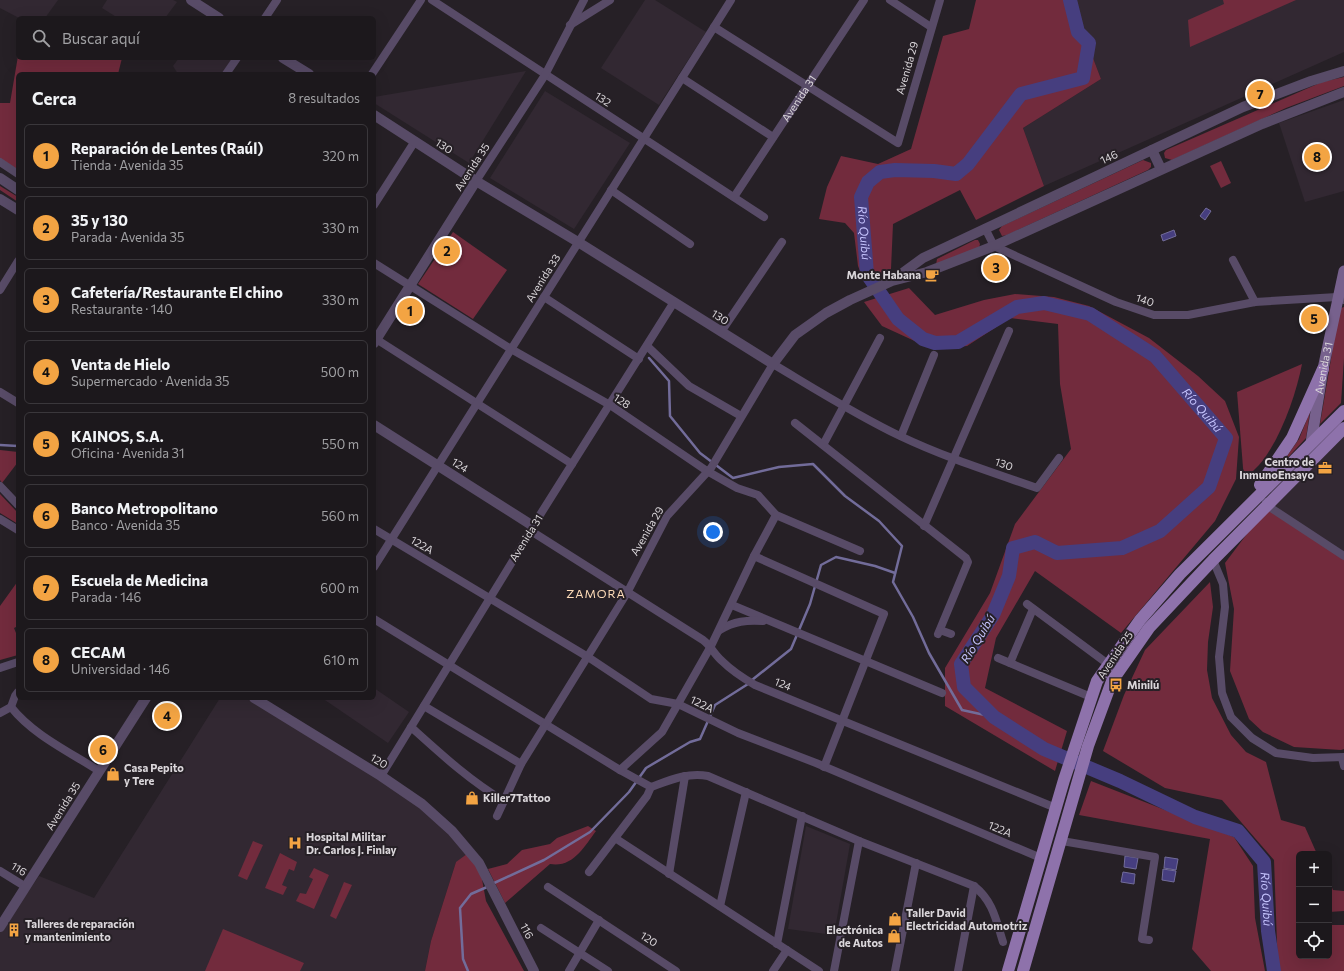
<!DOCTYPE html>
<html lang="es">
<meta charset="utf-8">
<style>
body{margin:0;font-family:Commissioner,sans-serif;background:#292529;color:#f1f3f6}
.controls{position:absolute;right:12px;bottom:12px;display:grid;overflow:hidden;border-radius:6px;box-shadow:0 4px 16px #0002}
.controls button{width:36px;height:36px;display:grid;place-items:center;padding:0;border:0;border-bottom:1px solid #3a373b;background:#1c181c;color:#f1f3f6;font:20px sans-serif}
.you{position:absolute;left:713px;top:532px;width:14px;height:14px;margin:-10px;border:3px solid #fff;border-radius:50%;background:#1a73e8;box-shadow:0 0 0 6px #1a73e833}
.badge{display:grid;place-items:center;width:26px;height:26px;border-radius:50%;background:#f3a443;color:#111;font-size:13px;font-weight:700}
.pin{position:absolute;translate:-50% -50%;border:2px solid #fff;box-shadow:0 1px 4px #0006}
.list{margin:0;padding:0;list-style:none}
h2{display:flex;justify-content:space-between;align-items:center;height:52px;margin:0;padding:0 16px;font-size:17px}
h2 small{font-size:13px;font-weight:400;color:#a0a0a3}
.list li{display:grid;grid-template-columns:26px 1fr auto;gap:12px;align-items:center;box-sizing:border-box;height:64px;margin:0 8px 8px;padding:0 8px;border:1px solid #3a373b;border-radius:6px}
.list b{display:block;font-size:15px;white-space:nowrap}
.list p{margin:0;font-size:13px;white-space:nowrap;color:#a0a0a3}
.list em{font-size:13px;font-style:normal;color:#a0a0a3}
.icon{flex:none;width:22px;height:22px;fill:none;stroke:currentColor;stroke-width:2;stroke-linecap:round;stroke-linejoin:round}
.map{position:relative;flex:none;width:1344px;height:971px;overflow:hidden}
.search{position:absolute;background:#1c181c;box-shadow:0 4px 16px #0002;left:16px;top:16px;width:360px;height:44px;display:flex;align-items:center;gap:10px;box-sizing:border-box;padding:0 14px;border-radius:6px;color:#a0a0a3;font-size:15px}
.panel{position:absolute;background:#1c181c;box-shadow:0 4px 16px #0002;left:16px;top:72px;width:360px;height:628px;border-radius:6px}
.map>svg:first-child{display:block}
.built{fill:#322832}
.green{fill:#722b3d}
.water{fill:#463e7f;stroke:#726c9a}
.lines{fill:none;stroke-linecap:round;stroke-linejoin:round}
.stream{stroke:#726c9a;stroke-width:2.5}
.river{stroke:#463e7f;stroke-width:14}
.minor{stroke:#584b67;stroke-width:8}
.tertiary{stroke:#584b67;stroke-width:10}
.secondary{stroke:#77618d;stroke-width:11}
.primary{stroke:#8e72ab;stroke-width:12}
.labels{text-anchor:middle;stroke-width:4;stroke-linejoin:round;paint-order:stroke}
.street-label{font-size:11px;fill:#dad6da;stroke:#262026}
.poi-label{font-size:11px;font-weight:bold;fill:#dad6da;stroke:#262026;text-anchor:start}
.water-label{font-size:12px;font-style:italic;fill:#c5c3fd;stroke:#262026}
.neighbourhood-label{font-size:12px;letter-spacing:1px;fill:#fddbb8;stroke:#262026}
</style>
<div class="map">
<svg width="1344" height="971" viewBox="0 0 1344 971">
<rect width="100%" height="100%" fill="#262026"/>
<g class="built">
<polygon points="0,0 58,0 45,18 19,18 0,8"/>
<polygon points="107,0 173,0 177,2 165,18 118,18 102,8"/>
<polygon points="645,0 655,0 706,32 659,105 601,68"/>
<polygon points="1074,0 1344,0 1344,52 1044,186 1023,128 1101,79 1093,58 1093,41 1082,26"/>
<polygon points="179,58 233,58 222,74 178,74 173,66"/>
<polygon points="526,71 469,163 374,103 374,97"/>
<polygon points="545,91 630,143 574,229 490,178"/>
<polygon points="1344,100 1344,191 1305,202 1279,123"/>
<polygon points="1344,428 1344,556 1268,506"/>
<polygon points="374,688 409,712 388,743 322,698 374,698"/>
<polygon points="220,698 245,698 306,732 422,804 479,863 456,862 431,941 425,971 0,971 0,932 39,876 94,898"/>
<polygon points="806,826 850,844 834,935 788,929"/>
</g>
<g class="green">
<polygon points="976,0 1074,0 1082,26 1093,41 1093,58 1101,79 1023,128 1044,186 976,220 960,190 893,224 891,269 865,283 858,266 854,233 845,223 819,219 827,187 841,156 878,164 911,149 943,36 969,29"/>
<polygon points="1223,0 1296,0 1190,47 1188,20 1224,4"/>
<polygon points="18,56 18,58 122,58 118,74 18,74 18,177 0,166 0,103 10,103"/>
<polygon points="1344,77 1344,86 1286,108 1172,160 1165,158 1164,153 1166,150 1322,82"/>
<polygon points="1143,160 1151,163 1151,167 1148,170 1007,235 1002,236 999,230 1002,226"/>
<polygon points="1221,161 1231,183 1221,188 1210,166"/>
<polygon points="0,186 18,197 18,202 0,190"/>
<polygon points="453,232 507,270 473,319 418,284"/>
<polygon points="975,240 978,240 980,244 979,248 936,265 937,259"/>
<polygon points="909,288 935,315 984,300 1015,294 1054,297 1089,306 1149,338 1198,376 1225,401 1239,437 1236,479 1215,521 1121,633 1035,571 996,638 985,688 1067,731 1055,771 945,706 945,668 990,593 1015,524 1071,449 1060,384 1058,324 1010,318 967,346 932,349 882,326 864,302"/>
<polygon points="1344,307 1344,358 1341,403 1320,424 1339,312 1341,308"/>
<path d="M1302,364C1296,395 1280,441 1259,465C1254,470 1249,475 1244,480L1237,392Z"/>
<polygon points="1310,412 1306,438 1280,466 1299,439"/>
<polygon points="0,450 18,452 18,462 2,483 0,480"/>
<polygon points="0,494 18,513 18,524 0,513"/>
<polygon points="1268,506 1344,556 1344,749 1341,750 1294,747 1263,732 1249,719 1230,671 1234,609 1225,563"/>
<polygon points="18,581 18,626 14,628 18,638 18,655 0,660 0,606"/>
<polygon points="1210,582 1213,607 1208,642 1207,670 1212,698 1231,735 1246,752 1266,762 1281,820 1305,827 1317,854 1299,854 1299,956 1329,956 1329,925 1344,925 1344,971 1278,971 1274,860 1222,800 1165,788 1103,751 1124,695 1145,650"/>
<polygon points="1091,781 1234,837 1253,866 1255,918 1265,971 1211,971 1192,949 1210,839 1079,815"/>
<path d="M588,826L596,831C584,847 573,868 550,864L505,903L488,869L507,864L522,850L550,844L557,838Z"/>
<polygon points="253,841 263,845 247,880 238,876"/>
<polygon points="280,853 297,862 294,871 289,869 282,885 287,887 283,895 265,888"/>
<polygon points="467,854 479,863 486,901 524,971 425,971 431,941 456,862"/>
<polygon points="314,868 329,875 314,909 296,901 300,893 306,894 313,879 309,877"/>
<polygon points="1329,881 1333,890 1344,891 1344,911 1329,912"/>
<polygon points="344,882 352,885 336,919 330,916"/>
<polygon points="223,929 304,963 300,971 205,971"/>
</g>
<g class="water">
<polygon points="1206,208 1211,211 1205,220 1200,216"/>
<polygon points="1174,230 1176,236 1163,241 1161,235"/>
<polygon points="1125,856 1138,858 1136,869 1124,867"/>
<polygon points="1165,857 1178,859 1176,870 1164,868"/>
<polygon points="1163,869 1176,871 1174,882 1162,880"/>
<polygon points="1123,872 1135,874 1134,884 1121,882"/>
</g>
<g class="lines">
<g class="stream">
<polyline points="649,358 669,381 670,416 700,453 733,478 779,467 813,464 845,496 879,521 902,546 893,582 913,617 929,653 962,710 994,717"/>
<polyline points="0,445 18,446"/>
<polyline points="752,680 791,649 810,604 821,565 836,557 875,566 895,573"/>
<polyline points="492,884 544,860 590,832 629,792 646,768 690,742 700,739 715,705 748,684"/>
<polyline points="468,971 463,959 460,908 471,894 487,887"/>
</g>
<path class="river" id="s1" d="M1070,0L1078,32L1089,43L1083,78L1021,94L968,164L956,174L934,171L895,170L880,172L868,182L861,197L867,274L898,319L923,339L935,343L958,342L1017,307L1044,303L1090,314L1155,356L1226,438L1209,487L1160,531L1122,548L1057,553L1035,542L1013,548L1009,576L993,615L961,664L964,687L994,717L1044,749L1120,781L1195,817L1238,831L1264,862L1268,931L1274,971"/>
<g class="minor">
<polyline points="432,0 764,217"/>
<polyline points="890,0 931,27"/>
<polyline points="265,18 277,0"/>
<polyline points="570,25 610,0"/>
<polyline points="714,27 898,143 940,0"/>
<polyline points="226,74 237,58"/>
<polyline points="372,74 421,0"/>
<polyline points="682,78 773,137"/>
<polyline points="0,162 18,174"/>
<polyline points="476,181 545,75 584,0"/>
<polyline points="611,190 690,244"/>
<path id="s2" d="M734,197L864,0"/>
<polyline points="374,205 415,141"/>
<polyline points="985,228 994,246 1116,302 1154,315 1188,315 1255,302 1337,297 1344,300"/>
<polyline points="1233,260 1255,302"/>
<polyline points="374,263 511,349 610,405 707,471 737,488 758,495 776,515 860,551"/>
<polyline points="0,290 18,261"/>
<polyline points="544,297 639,359"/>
<polyline points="721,332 782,242"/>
<polyline points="376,339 572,464"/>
<polyline points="647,346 689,386 741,416"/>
<polyline points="0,392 18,403"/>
<polyline points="795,423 966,558 968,562 938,634"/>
<polyline points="901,436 934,355"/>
<polyline points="823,445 880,338"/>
<polyline points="0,486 18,505"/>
<polyline points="1266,502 1268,506 1274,510 1344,556"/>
<polyline points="0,519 18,530"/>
<polyline points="533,526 674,302"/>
<polyline points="924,526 1009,331"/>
<polyline points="374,529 588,657 651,699 678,704 738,733 816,763 1041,858"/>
<polyline points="754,556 884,614 824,767"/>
<polyline points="1213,560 1223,584 1225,607 1219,657 1222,693 1231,717 1252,738 1276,753 1313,758 1344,757"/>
<polyline points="374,567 731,0"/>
<polyline points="1027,604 1108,664"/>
<polyline points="732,605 942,693"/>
<polyline points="374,619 620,770 651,787"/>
<path d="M720,630C734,621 747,620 763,621"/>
<polyline points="940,630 951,634"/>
<polyline points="998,658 1091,697"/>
<polyline points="1010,663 1033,609"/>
<polyline points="0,668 18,662"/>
<polyline points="424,706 521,764"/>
<path d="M11,707C33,735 70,752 99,771"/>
<polyline points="0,713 11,707 15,696 18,692"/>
<path d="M411,727C441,754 469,780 504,801"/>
<polyline points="1342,758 1344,766"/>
<polyline points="620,770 662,732 711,646 754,556 776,515"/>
<path d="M381,776L531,531L703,640C711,646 714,654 722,661C731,670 743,678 755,685L1056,808"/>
<path d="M497,816L521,764L627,593L667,516L711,468L773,364C815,389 856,415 900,436C944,457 991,472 1037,488L1059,458"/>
<polyline points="615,838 819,971"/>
<polyline points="1062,841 1155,857 1142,939 1149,940"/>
<polyline points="0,871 26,887"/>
<path d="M589,872L647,796L651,787C670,780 688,772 708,776L859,841L974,886C993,901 996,920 1003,942"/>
<polyline points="669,874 685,776"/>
<polyline points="548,887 676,971"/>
<polyline points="720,906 746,792"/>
<polyline points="541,928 608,971"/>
<polyline points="777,944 802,816"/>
<polyline points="569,971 599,920"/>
<polyline points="773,971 787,950"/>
<polyline points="834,971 859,841"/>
<polyline points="895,971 916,863"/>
<polyline points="958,971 974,886"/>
</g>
<g class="tertiary">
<polyline points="191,0 219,18"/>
<polyline points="283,58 309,74"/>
<polyline points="374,115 476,181 578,242 773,364 795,335 826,313 850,300 892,281 927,272 994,246 1262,124 1344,92"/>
<polyline points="1152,150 1161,169"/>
<polyline points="0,178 18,190"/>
<polyline points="0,199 18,210"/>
<polyline points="897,277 923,258 1243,107 1311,81 1344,71"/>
<polyline points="374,343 476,181"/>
<polyline points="374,425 533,526 531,531"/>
<polyline points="254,698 381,776 422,804 452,831 479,863 534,971"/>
<polyline points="0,927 146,698"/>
</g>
<path class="secondary" id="s3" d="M1311,443L1323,369L1344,271"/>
<g class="primary">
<polyline points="1260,485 1292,438 1323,369"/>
<polyline points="1008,971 1064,780 1097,681 1140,620 1180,574 1344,411"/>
<polyline points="1023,971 1088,746 1112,681 1149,628 1213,560 1344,428"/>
</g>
</g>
<defs>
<g id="cafe-bare" transform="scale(1.08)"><path d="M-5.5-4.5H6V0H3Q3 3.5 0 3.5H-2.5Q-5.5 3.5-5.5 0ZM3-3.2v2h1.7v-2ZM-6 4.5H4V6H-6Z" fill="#f3a443" stroke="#262026" stroke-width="2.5" paint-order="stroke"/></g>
<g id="office-bare" transform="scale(1.08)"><path d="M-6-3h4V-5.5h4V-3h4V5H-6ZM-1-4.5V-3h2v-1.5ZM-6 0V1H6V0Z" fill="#f3a443" stroke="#262026" stroke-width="2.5" paint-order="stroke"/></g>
<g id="bus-bare" transform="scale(1.08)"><path d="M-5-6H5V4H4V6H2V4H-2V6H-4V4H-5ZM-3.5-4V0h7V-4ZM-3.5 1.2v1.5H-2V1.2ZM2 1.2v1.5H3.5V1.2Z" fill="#f3a443" stroke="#262026" stroke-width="2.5" paint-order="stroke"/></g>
<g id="shop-bare" transform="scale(1.08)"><path d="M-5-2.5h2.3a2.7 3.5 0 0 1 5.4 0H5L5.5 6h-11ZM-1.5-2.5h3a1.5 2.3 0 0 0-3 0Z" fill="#f3a443" stroke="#262026" stroke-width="2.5" paint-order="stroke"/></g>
<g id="hospital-bare" transform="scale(1.08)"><path d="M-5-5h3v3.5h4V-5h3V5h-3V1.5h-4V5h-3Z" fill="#f3a443" stroke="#262026" stroke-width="2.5" paint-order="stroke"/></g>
<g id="building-bare" transform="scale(1.08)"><path d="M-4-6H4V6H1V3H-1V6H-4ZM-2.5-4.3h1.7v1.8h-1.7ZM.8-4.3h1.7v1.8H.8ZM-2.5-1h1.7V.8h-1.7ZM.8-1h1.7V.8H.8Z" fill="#f3a443" stroke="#262026" stroke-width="2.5" paint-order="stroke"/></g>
</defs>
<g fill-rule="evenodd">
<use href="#cafe-bare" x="932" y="275"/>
<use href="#office-bare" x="1325" y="468"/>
<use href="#bus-bare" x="1116" y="685"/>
<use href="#shop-bare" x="113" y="774"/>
<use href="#shop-bare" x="472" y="798"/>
<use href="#hospital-bare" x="295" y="843"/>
<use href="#shop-bare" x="895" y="919"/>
<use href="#building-bare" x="14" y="930"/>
<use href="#shop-bare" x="894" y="936"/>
</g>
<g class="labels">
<g class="street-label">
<text transform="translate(907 68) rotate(-74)" y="4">Avenida 29</text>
<text transform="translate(603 99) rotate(33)" y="4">132</text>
<text dy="4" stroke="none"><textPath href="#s2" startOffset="118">Avenida 31</textPath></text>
<text transform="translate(444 146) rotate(33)" y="4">130</text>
<text transform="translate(1109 157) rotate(-25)" y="4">146</text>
<text transform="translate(472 167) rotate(-57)" y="4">Avenida 35</text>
<text transform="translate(543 278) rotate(-58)" y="4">Avenida 33</text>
<text transform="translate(1145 300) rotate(18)" y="4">140</text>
<text transform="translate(720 317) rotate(33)" y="4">130</text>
<text dy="4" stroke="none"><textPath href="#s3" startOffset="76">Avenida 31</textPath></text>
<text transform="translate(622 401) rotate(33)" y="4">128</text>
<text transform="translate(1004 464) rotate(20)" y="4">130</text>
<text transform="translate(460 465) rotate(33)" y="4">124</text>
<text transform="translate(647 531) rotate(-60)" y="4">Avenida 29</text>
<text transform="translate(526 538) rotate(-58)" y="4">Avenida 31</text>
<text transform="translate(422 545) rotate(30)" y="4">122A</text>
<text transform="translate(1115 655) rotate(-56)" y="4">Avenida 25</text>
<text transform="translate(783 684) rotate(22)" y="4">124</text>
<text transform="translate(702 704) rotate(26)" y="4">122A</text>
<text transform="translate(379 761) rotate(31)" y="4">120</text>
<text transform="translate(63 806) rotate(-58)" y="4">Avenida 35</text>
<text transform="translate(1000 829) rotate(23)" y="4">122A</text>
<text transform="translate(19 869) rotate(32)" y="4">116</text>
<text transform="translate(527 931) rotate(63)" y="4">116</text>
<text transform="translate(649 939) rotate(33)" y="4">120</text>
</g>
<g class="poi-label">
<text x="921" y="279" text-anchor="end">Monte Habana</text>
<text x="1314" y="466" text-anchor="end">Centro de<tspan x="1314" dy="13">InmunoEnsayo</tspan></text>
<text x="1127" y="689">Minilú</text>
<text x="124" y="772">Casa Pepito<tspan x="124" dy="13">y Tere</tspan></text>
<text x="483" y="802">Killer7Tattoo</text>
<text x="306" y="841">Hospital Militar<tspan x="306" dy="13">Dr. Carlos J. Finlay</tspan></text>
<text x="906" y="917">Taller David<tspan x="906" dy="13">Electricidad Automotriz</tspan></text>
<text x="25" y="928">Talleres de reparación<tspan x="25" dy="13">y mantenimiento</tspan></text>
<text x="883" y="934" text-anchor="end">Electrónica<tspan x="883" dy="13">de Autos</tspan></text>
</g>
<g class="water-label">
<text dy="4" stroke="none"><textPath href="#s1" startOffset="396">Río Quibú</textPath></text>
<text dy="4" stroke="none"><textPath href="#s1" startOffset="852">Río Quibú</textPath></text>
<text transform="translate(978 639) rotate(-59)" y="4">Río Quibú</text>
<text dy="4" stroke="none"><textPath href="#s1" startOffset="1703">Río Quibú</textPath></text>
</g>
<g class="neighbourhood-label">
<text x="596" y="598">ZAMORA</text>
</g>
</g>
</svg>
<div class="controls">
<button>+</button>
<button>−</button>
<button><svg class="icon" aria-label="locate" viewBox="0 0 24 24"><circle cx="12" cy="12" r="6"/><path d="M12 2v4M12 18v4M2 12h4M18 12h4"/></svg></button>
</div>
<div class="you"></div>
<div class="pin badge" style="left:410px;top:311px">1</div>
<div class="pin badge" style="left:447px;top:251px">2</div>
<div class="pin badge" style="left:996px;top:268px">3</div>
<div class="pin badge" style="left:167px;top:716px">4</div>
<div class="pin badge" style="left:1314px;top:319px">5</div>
<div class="pin badge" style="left:103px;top:750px">6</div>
<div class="pin badge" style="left:1260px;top:94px">7</div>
<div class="pin badge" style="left:1317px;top:157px">8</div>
<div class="search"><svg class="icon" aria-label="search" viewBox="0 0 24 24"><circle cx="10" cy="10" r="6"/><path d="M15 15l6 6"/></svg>Buscar aquí</div>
<section class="panel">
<h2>Cerca<small>8 resultados</small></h2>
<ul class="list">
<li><span class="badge">1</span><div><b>Reparación de Lentes (Raúl)</b><p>Tienda · Avenida 35</p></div><em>320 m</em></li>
<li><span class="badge">2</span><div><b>35 y 130</b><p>Parada · Avenida 35</p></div><em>330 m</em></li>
<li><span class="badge">3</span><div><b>Cafetería/Restaurante El chino</b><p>Restaurante · 140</p></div><em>330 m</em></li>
<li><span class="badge">4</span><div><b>Venta de Hielo</b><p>Supermercado · Avenida 35</p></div><em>500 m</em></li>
<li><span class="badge">5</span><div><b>KAINOS, S.A.</b><p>Oficina · Avenida 31</p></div><em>550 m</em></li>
<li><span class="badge">6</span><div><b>Banco Metropolitano</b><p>Banco · Avenida 35</p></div><em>560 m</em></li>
<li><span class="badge">7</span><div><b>Escuela de Medicina</b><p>Parada · 146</p></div><em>600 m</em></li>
<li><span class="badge">8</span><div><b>CECAM</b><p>Universidad · 146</p></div><em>610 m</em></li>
</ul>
</section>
</div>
